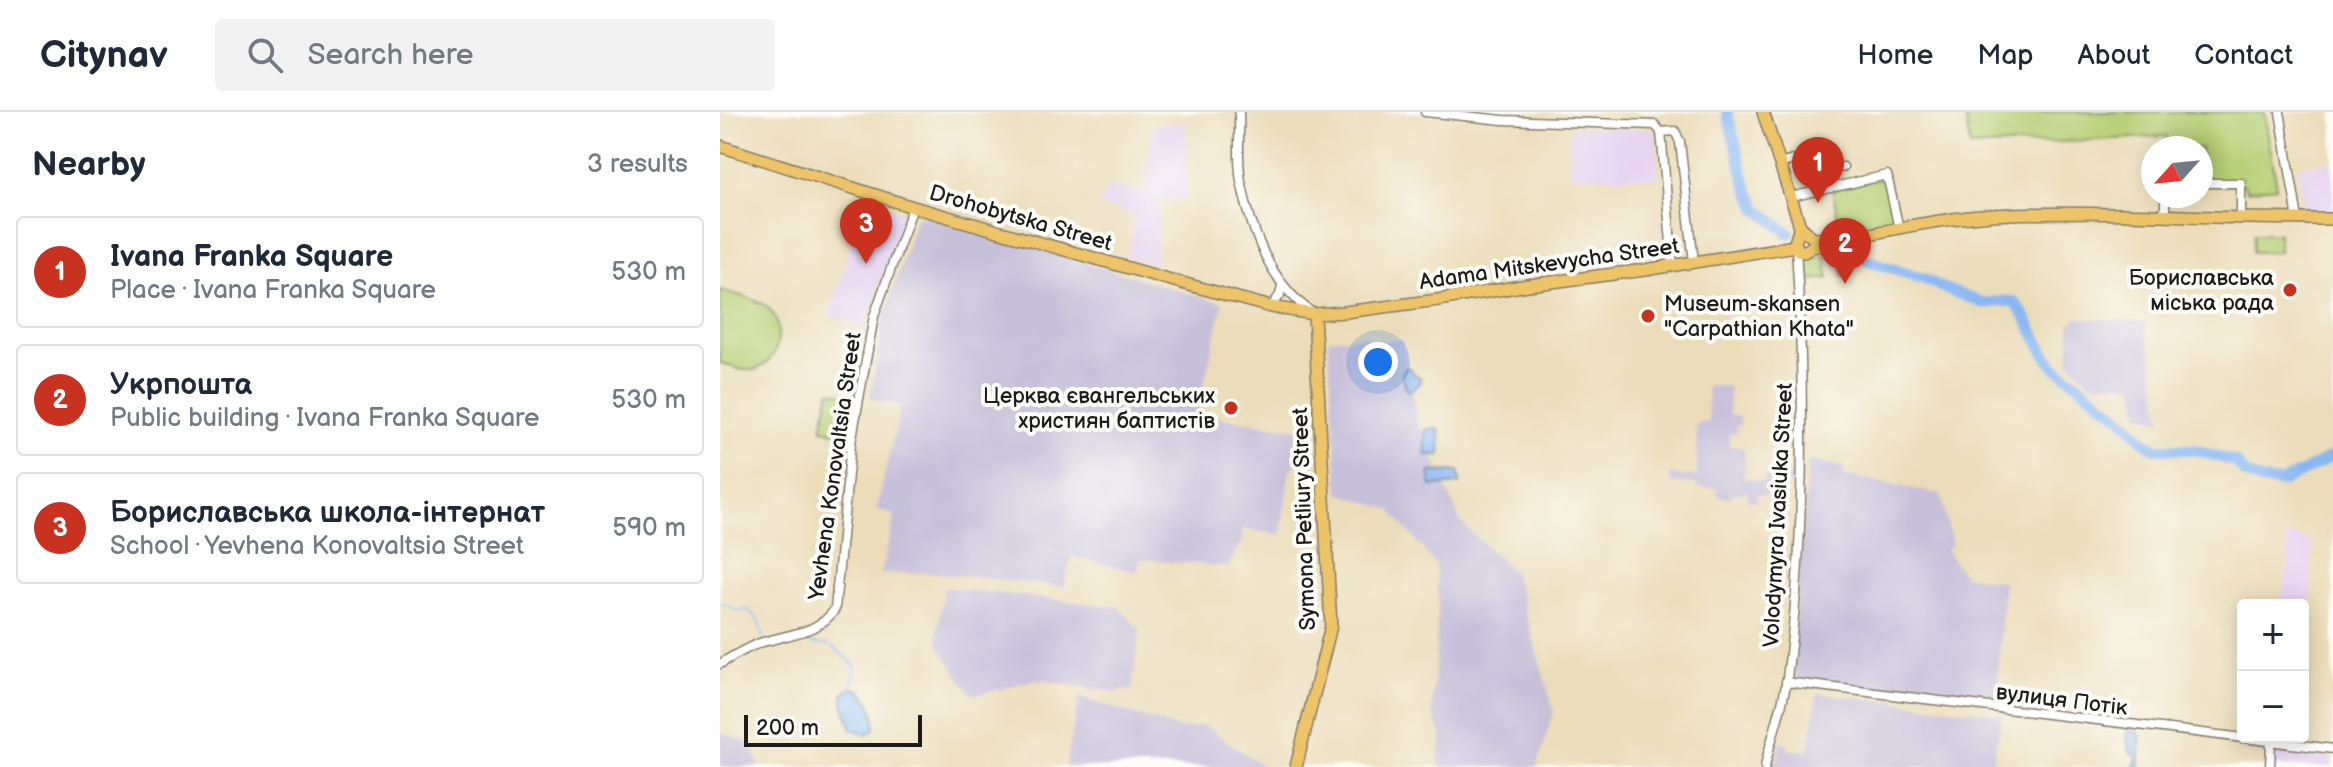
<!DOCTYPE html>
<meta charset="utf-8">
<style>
body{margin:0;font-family:"Balsamiq Sans",sans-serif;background:#f2f2f3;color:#1f2937}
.controls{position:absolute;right:24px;bottom:24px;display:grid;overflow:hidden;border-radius:8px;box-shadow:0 4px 20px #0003}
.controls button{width:72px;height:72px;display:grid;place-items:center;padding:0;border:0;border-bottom:2px solid #e0e1e3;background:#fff;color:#1f2937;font:40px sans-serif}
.compass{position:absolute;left:1421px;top:24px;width:72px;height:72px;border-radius:50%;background:#fff;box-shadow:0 4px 20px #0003;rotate:243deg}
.scale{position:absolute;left:24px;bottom:20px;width:178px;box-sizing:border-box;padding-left:8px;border:4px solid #1c1c1c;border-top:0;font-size:22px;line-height:28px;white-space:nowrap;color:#1c1c1c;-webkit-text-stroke:6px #fdfcf7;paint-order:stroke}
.you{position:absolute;left:658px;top:250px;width:28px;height:28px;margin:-20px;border:6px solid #fff;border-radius:50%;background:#1a73e8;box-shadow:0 0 0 12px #1a73e833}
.badge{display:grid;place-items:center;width:52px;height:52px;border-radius:50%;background:#c8321e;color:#fff;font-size:26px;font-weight:700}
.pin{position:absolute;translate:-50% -66px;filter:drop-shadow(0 2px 4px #0008)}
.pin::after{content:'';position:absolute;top:42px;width:28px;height:24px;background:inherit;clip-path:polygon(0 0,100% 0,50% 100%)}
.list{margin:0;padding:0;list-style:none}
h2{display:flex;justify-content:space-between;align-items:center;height:104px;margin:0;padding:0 32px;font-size:34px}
h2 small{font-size:26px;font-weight:400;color:#747a83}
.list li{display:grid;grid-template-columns:52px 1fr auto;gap:24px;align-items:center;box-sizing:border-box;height:112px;margin:0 16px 16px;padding:0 16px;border:2px solid #e0e1e3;border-radius:8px}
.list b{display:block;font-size:30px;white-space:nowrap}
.list p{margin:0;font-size:26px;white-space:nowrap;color:#747a83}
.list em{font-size:26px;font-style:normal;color:#747a83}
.icon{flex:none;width:44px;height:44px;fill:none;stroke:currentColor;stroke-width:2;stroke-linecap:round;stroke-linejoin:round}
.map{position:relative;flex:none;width:1613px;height:655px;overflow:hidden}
header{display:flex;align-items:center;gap:48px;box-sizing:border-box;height:112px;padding:0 40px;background:#fff;border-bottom:2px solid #e0e1e3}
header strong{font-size:38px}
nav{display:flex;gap:44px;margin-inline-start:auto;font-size:28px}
.search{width:560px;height:72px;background:#f2f2f3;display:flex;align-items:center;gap:20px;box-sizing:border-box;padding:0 28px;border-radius:8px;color:#747a83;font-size:30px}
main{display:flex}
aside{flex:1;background:#fff}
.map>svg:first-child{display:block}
.built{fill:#e5d3f1}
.industrial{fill:#c7c0d9}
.green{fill:#b6cf74;stroke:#697648;stroke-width:2}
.water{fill:#88b7f3;stroke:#526a88;stroke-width:2}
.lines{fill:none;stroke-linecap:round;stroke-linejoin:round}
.stream{stroke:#88b7f3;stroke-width:2}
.river{stroke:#88b7f3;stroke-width:11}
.minor-casing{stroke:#847c6a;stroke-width:11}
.major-casing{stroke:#847c6a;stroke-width:14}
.minor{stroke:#fff;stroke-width:8}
.major{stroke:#eec469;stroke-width:11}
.poi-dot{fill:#c8321e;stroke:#fdfcf7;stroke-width:3}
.labels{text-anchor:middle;stroke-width:8;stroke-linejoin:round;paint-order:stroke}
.street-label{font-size:22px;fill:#1c1c1c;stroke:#fdfcf7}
.poi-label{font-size:22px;fill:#1c1c1c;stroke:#fdfcf7;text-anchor:end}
</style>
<header>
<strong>Citynav</strong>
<div class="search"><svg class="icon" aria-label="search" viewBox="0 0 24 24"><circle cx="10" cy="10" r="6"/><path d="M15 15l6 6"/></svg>Search here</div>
<nav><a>Home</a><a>Map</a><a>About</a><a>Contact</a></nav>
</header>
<main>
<aside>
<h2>Nearby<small>3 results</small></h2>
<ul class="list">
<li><span class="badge">1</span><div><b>Ivana Franka Square</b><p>Place · Ivana Franka Square</p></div><em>530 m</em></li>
<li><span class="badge">2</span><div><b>Укрпошта</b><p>Public building · Ivana Franka Square</p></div><em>530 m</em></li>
<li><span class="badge">3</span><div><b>Бориславська школа-інтернат</b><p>School · Yevhena Konovaltsia Street</p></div><em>590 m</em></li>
</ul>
</aside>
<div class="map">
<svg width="1613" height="655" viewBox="0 0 1613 655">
<rect width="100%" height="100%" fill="#fdfcf7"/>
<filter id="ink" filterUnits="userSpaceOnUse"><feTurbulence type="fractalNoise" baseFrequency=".0125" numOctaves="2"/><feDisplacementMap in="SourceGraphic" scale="16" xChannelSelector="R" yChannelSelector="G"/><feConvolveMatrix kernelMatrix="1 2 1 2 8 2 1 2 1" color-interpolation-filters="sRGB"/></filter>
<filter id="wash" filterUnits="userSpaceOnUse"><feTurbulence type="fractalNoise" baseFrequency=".006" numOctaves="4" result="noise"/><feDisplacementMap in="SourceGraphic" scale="32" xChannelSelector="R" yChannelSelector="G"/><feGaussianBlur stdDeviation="1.8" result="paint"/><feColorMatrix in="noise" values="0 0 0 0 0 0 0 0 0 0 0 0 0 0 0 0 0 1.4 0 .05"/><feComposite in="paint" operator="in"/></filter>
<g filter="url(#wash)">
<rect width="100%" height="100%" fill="#ebddb9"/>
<g class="built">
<polygon points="466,10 467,86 440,88 435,152 407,145 415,103 378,93 389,73 424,80 433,12"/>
<polygon points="851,15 929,17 936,22 939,66 849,63"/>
<polygon points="1613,49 1613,101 1584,101 1578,54"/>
<polygon points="144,88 184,100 145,215 109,204"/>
<polygon points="1566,423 1592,429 1591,542 1583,542 1583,493 1559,493 1570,448 1566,442"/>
<polygon points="1556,635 1610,641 1611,655 1551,655 1553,639"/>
</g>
<g class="industrial">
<polygon points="201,103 503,191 477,302 580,317 574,356 570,356 561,423 523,417 522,429 508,455 421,447 417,460 235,416 351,445 344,475 218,461 161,462 175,403 156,398 181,294 150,286 162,212 196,106"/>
<polygon points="1356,206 1425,210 1442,308 1419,302 1415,272 1371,271 1349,250 1350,213"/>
<polygon points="647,224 647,229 682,228 697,308 741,410 794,461 834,599 817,655 719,655 721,622 712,601 718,491 715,452 671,398 619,381 608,227"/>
<polygon points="987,274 1009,275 1009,303 1020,304 1020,313 1016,314 1017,321 1009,322 1009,334 1025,336 1024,366 1045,370 1046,361 1073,365 1071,375 1064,374 1062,388 1037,382 1036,390 1027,388 1027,380 1023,379 1022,382 1012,381 1011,386 997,384 997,376 977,376 976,372 950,371 950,363 977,364 976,311 988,310"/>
<polygon points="1088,348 1123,355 1124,363 1221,382 1232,433 1226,436 1233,449 1244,463 1284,470 1276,589 1077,567 1072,548"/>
<polygon points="224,475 399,495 420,518 412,578 394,580 317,568 260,582 251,582 219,534 217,522"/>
<polygon points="1097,581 1282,602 1272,655 1054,655 1060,630 1067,631 1069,638 1089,639"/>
<polygon points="359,585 462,617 484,613 544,655 349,655 346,654"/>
<polygon points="0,621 32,631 39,655 0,655"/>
</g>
<g class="green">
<polygon points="1245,0 1544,0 1557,75 1526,79 1524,73 1481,72 1481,36 1448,36 1447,24 1250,35"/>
<polygon points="1166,65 1175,107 1121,119 1112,78"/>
<polygon points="1534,121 1559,121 1559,140 1533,140"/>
<polygon points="1140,135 1131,163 1123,164 1119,139"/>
<polygon points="1105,142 1109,166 1085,168 1083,148"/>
<path d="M0,178C13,182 31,185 43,192C70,208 59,262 25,258C17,258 8,253 0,251Z"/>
<polygon points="110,279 129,283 120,321 102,317"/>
</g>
<g class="water">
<polygon points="686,256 690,256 693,261 701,266 700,272 689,279 686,276 682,261"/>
<polygon points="713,316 719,317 721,343 706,343 705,318"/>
<polygon points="739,359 740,372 711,374 710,360"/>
<path d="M131,576L139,577C150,588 156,602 155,617L147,622L132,617L123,591V583Z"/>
<polygon points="1409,619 1414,619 1420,623 1420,655 1414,655 1414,651 1417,649 1416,643 1410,640 1406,622"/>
</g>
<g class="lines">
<g class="stream">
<polyline points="0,492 5,492 16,499 28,498 37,506 43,526"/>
<polyline points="75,525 93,532 109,533"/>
<polyline points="49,532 62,529"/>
<path d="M113,535L135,553C137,561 132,568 131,576"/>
</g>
<g class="river">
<polyline points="1007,0 1027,76 1038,97 1069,121"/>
<polyline points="1147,148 1204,166 1225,177 1263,191 1288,189 1294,190 1305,204 1324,240 1334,254 1402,306 1427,332 1435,336 1476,338 1516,350 1524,361 1542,369 1563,370 1613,344"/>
</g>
</g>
</g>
<g filter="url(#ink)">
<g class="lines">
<g class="minor-casing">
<g id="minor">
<path d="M519,0C520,23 517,47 521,69C531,118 549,169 590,199"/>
<polyline points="705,0 783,8 935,13 941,20 955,19 960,30 974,150"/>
<polyline points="1560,0 1578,107"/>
<polyline points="941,20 953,153"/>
<polyline points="1060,52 1083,45 1089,49 1092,62 1123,55"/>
<polyline points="1481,71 1521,71 1521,105"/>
<polyline points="1445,84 1445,103"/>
<polyline points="1071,85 1167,63 1179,117"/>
<polyline points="551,195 560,183 562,173"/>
<path d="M0,552C13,544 26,536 40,531C66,522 99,522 115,497L131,331L154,204L193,95"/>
<polyline points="1066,570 1613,637"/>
<path d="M1045,655C1051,625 1063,596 1067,566C1086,424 1085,278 1076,135"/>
<polyline points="1550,655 1551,629"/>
</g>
</g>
<g class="major-casing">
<g id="major">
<polyline points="1043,0 1080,114 1092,125 1107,129"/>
<polyline points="0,34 193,95 451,168 551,195 594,202 625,200 718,188 808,173 925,158 1075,134"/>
<path d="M1080,114L1075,131L1078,138L1084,140L1092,135C1151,122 1212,107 1272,103C1386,97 1499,108 1613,107"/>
<polyline points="576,655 611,514 594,202"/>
</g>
</g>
<use href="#minor" class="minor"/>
<use href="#major" class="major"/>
</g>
</g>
<g class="poi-dot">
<circle cx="1570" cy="178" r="8"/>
<circle cx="928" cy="204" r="8"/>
<circle cx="511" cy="296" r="8"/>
</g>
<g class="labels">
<g class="street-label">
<text transform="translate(301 105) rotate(16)" y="8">Drohobytska Street</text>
<text transform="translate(829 151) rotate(-8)" y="8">Adama Mitskevycha Street</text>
<text transform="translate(114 354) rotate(-82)" y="8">Yevhena Konovaltsia Street</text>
<text transform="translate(1057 403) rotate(-87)" y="8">Volodymyra Ivasiuka Street</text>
<text transform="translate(583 407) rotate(-92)" y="8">Symona Petliury Street</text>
<text transform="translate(1342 587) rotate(7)" y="8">вулиця Потік</text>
</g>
<g class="poi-label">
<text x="1554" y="173">Бориславська<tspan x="1554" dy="25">міська рада</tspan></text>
<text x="944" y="199" text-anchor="start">Museum-skansen<tspan x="944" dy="25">"Carpathian Khata"</tspan></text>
<text x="495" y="291">Церква євангельських<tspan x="495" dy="25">християн баптистів</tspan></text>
</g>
</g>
</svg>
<div class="controls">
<button>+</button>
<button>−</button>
</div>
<svg class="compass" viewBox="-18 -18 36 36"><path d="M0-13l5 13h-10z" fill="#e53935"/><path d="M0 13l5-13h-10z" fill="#747a83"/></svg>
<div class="scale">200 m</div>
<div class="you"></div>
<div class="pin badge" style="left:1098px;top:91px">1</div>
<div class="pin badge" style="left:1125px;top:172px">2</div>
<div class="pin badge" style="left:146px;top:152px">3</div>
</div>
</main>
